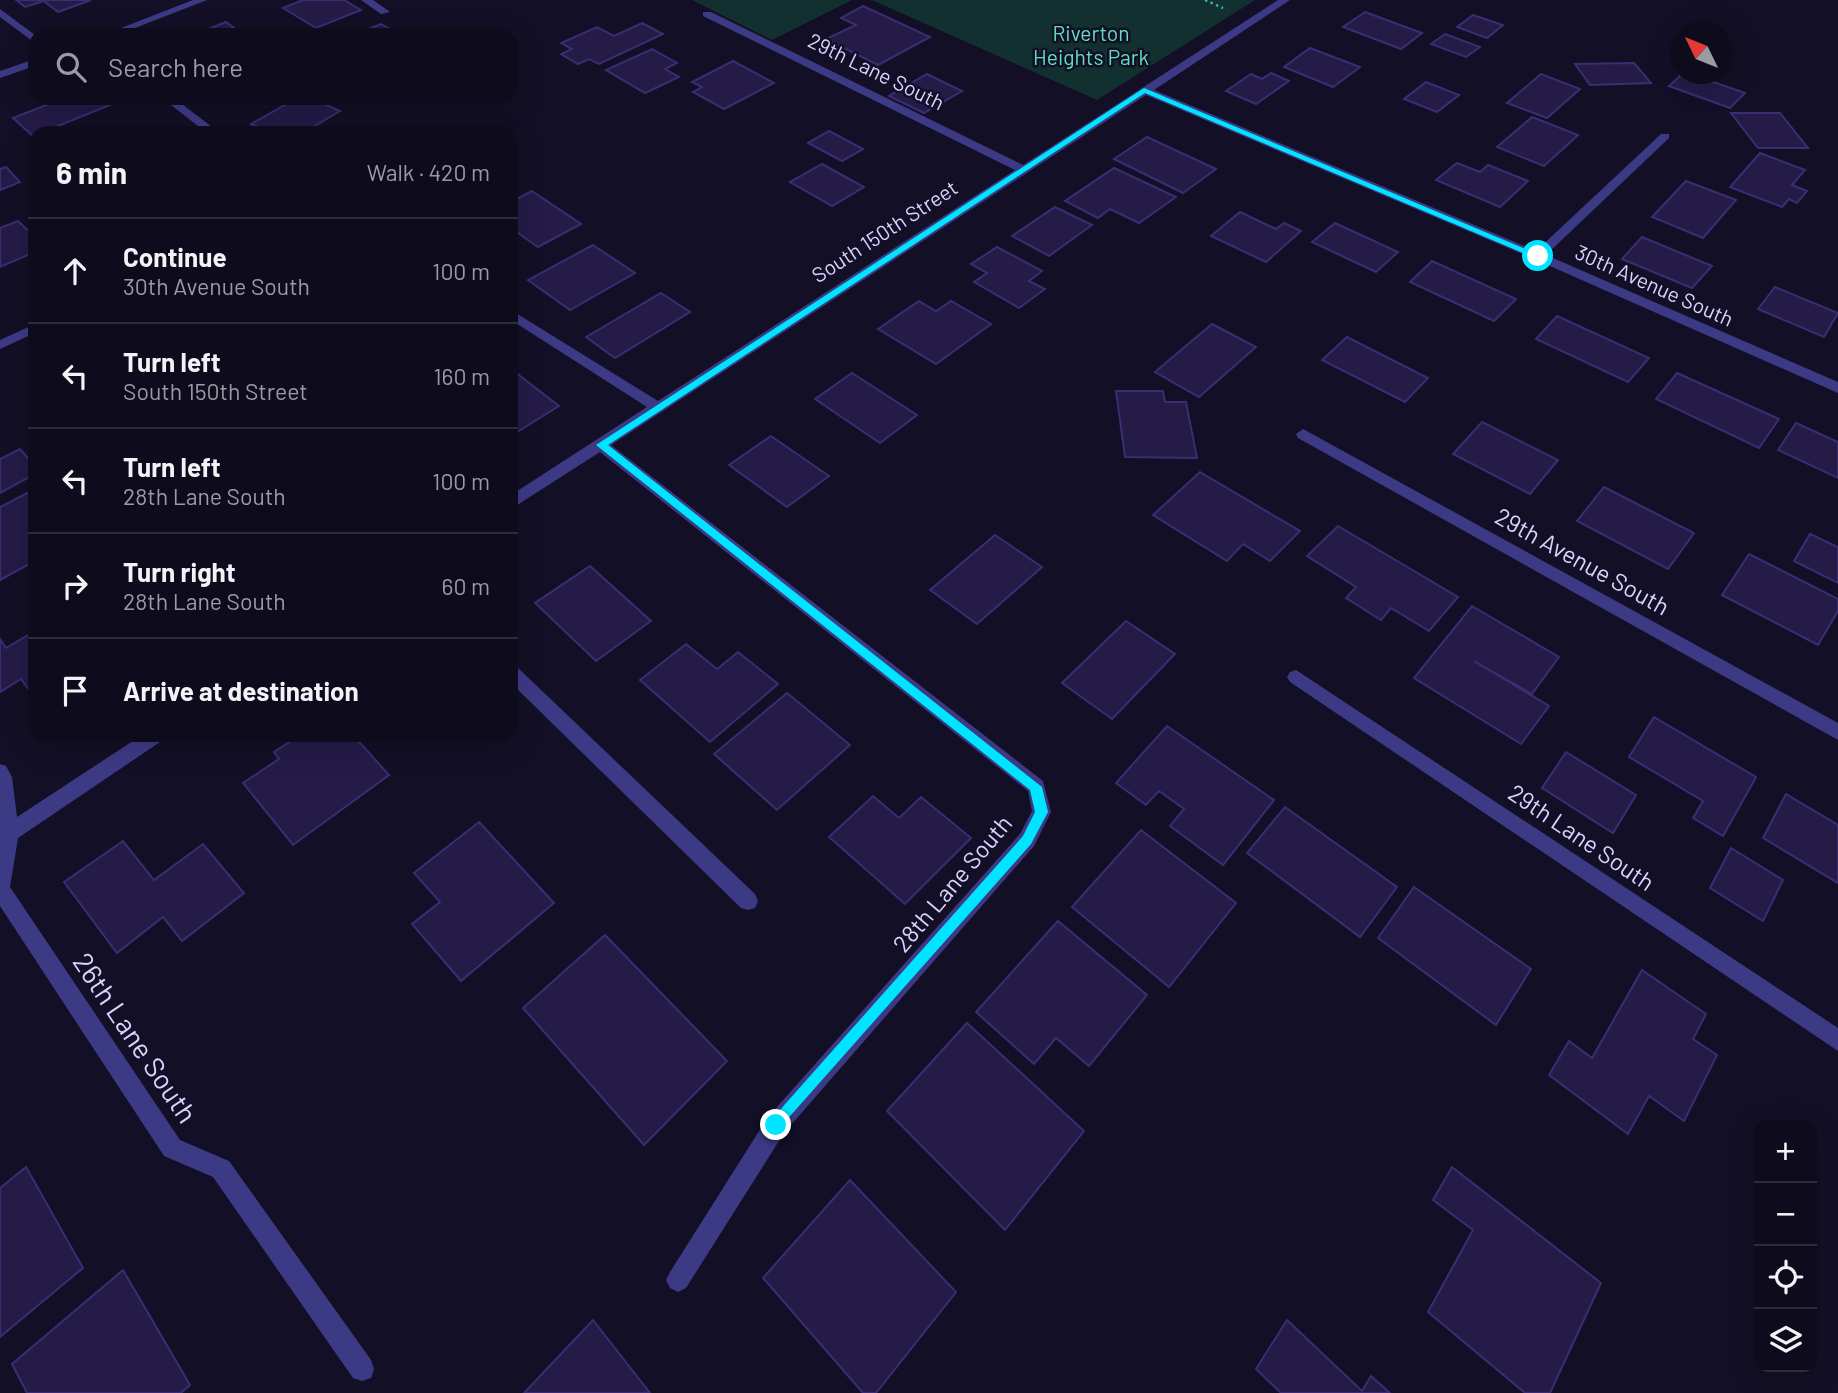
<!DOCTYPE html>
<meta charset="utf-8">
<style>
body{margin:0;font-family:Barlow,sans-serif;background:#1c1929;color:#f1f3f6}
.controls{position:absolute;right:21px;bottom:21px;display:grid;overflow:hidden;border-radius:14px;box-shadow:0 7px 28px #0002}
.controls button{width:63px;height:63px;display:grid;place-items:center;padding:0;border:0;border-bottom:2px solid #2e2b3b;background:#0e0b1c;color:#f1f3f6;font:35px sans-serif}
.compass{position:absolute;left:1670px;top:21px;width:63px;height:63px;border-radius:50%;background:#0e0b1c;box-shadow:0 7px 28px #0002;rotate:313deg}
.stop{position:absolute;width:21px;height:21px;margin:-16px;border:5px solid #00e5ff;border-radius:50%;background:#fff}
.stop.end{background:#00e5ff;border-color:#fff;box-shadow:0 2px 7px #0008}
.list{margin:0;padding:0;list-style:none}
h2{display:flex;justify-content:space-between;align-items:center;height:91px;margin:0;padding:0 28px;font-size:30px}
h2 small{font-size:23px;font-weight:400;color:#9b9ba3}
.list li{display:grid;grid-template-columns:46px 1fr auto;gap:21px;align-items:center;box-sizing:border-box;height:105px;padding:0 28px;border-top:2px solid #2e2b3b}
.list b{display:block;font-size:26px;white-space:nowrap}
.list p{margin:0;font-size:23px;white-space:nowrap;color:#9b9ba3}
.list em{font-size:23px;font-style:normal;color:#9b9ba3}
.icon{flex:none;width:38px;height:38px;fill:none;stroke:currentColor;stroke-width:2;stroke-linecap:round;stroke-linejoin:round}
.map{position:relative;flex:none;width:1838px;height:1393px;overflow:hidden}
.search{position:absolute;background:#0e0b1c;box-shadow:0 7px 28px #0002;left:28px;top:28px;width:490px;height:77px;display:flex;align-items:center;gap:18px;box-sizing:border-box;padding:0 24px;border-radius:21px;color:#9b9ba3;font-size:26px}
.panel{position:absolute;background:#0e0b1c;box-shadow:0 7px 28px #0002;left:28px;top:126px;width:490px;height:616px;border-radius:21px}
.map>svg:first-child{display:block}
.green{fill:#12302f}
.building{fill:#241b47;stroke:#3b2d73;stroke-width:2}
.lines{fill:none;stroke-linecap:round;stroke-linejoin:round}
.path{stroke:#2fb8b0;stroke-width:2.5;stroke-dasharray:2.5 3.5;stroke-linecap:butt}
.lane{fill:#3d3a85;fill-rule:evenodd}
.street{fill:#3d3a85;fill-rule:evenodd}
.route{fill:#00e5ff}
.labels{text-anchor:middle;stroke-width:5;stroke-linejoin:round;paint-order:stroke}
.far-park-label{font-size:21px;fill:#5fe0c0;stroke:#130f26}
.far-street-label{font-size:21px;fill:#d9d4ff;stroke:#130f26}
.street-label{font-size:24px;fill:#d9d4ff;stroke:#130f26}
.near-street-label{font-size:28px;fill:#d9d4ff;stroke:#130f26}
</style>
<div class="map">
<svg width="1838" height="1393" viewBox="0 0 1838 1393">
<rect width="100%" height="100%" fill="#130f26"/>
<g class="green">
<polygon points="692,0 852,0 772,40"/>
<polygon points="872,0 1255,0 1097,100"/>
</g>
<g class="building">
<polygon points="16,0 91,0 58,12 44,1 25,7"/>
<polygon points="303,0 344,0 361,10 316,28 283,8"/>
<polygon points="863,6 930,37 878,65 826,39 856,25 841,18"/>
<polygon points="1365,12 1422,33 1401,49 1343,27"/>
<polygon points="1473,15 1503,25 1487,38 1457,27"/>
<polygon points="226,22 244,35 193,35"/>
<polygon points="642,23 663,34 599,64 589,59 578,64 561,54 572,49 561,43 597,27 614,36"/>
<polygon points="381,24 397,33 353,35"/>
<polygon points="1445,34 1480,47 1466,57 1431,44"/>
<polygon points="1310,48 1360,67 1333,87 1284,67"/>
<polygon points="652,49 677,63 665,69 679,77 645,93 606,70"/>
<polygon points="733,61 774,83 724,109 693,92 702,87 692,82"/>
<polygon points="1634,63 1651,83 1590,85 1575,64"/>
<polygon points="1271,73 1289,81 1256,104 1226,91 1251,74 1262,79"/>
<polygon points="927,74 962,91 924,113 889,96"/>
<polygon points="1541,74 1580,89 1547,118 1507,103"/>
<polygon points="1682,74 1690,74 1745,93 1730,108 1669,86"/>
<polygon points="1426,82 1459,95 1437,112 1404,99"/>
<polygon points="64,98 124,98 125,99 33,136 13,118"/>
<polygon points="297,98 334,98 326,105 340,111 303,133 273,133 251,124"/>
<polygon points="1731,113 1780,113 1808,148 1758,148"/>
<polygon points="1532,117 1578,135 1544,166 1497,147"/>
<polygon points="829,131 863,149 842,161 808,143"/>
<polygon points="1147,137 1216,169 1183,193 1114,159"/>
<polygon points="1760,153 1805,170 1792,185 1807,191 1797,203 1789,199 1782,207 1730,187"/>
<polygon points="1457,163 1480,172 1488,165 1528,181 1500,207 1436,180"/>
<polygon points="822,164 864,187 832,206 790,182"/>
<polygon points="6,167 20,182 0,190 0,169"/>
<polygon points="1114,168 1176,197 1139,223 1110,209 1098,218 1065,201"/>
<polygon points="1686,181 1736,200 1703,238 1652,217"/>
<polygon points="532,191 581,224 538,247 511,228 513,216 511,202"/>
<polygon points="1055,207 1092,225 1049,256 1012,236"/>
<polygon points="1240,212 1276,229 1284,223 1301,231 1266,262 1211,236"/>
<polygon points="18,221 35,237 35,252 0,267 0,228"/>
<polygon points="1335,223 1398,252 1376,272 1312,242"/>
<polygon points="1642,237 1712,266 1692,288 1622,259"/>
<polygon points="593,245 635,273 570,310 528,280"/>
<polygon points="997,247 1042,271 1029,281 1045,289 1019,308 974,282 987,273 971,264"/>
<polygon points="1432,261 1516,299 1494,321 1410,282"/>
<polygon points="1775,287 1838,313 1824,337 1758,309"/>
<polygon points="661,293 690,312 615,358 586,337"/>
<polygon points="919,301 936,311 951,301 991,324 936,364 878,329"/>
<polygon points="1557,316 1649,358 1628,382 1536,339"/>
<polygon points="1212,324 1256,347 1199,397 1155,372"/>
<polygon points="1347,337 1428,378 1405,402 1322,360"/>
<polygon points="511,369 559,406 514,434 511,431"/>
<polygon points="852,373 917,415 880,443 815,399"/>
<polygon points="1677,373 1779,419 1759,448 1656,399"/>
<polygon points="1116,391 1163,391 1165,402 1186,402 1197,458 1125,457"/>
<polygon points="1482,422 1558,460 1530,494 1453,454"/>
<polygon points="1796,423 1838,442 1838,478 1778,450"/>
<polygon points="771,436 829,476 787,507 729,465"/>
<polygon points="20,449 35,466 35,474 0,493 0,459"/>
<polygon points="1200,472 1300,531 1270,561 1243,544 1227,561 1153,515"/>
<polygon points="1604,487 1694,533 1668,569 1577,521"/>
<polygon points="35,489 35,561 0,580 0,507"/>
<polygon points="1338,526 1458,597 1429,631 1391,608 1381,620 1346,598 1356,587 1307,556"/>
<polygon points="1810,534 1838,547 1838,583 1794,561"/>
<polygon points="995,535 1042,567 977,624 930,590"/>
<polygon points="1749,554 1838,599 1838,611 1818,645 1722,595"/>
<polygon points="590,566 651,621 596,661 535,603"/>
<polygon points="1472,606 1559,657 1532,694 1474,661 1549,706 1521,744 1414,678"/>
<polygon points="1126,621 1175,654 1112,719 1062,683"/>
<polygon points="35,631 35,698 21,679 0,692 0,639 6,648"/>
<polygon points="686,644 717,669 738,652 778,684 710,742 640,680"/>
<polygon points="787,693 850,745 777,810 714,754"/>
<polygon points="1654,717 1756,777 1723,836 1693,818 1703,801 1629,757"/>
<polygon points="1167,726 1274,800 1223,865 1170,826 1184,809 1159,791 1146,805 1116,783"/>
<polygon points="300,735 305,741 314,735 353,735 389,775 293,845 243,783 279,759 274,752"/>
<polygon points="1566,752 1636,795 1613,833 1542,788"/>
<polygon points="1786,794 1838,825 1838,883 1763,838"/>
<polygon points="873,796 899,818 921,797 971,838 905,904 829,837"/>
<polygon points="1285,807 1397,887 1360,937 1247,853"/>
<polygon points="479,822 554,903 461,981 412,924 440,902 414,873"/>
<polygon points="1141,830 1236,903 1169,987 1072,907"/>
<polygon points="123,841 154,880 203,844 244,893 182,941 163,917 117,953 64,882"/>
<polygon points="1731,848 1783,880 1763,921 1710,888"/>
<polygon points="1414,887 1531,969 1496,1025 1378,938"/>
<polygon points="1058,921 1147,995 1089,1066 1056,1038 1034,1064 976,1012"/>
<polygon points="605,935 727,1061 644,1145 523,1008"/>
<polygon points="1642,970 1706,1014 1693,1039 1717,1055 1684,1121 1649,1096 1628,1134 1549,1075 1569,1041 1592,1058"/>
<polygon points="967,1023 1084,1131 1005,1230 887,1111"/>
<polygon points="26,1167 83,1268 0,1337 0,1188"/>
<polygon points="1452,1167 1601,1283 1550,1393 1525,1393 1428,1312 1473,1230 1433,1200"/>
<polygon points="850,1180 956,1292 876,1393 863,1393 763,1278"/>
<polygon points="123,1270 190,1385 181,1393 27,1393 12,1364"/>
<polygon points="593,1320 650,1393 524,1393"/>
<polygon points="1287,1320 1362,1391 1371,1376 1390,1393 1281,1393 1256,1369"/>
</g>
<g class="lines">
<polyline class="path" points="1205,0 1223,8"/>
<g class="lane">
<polygon points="361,0 373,0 390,12 381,14"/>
<polygon points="162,98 174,98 220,133 207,133"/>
<polygon points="511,665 517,667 755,894 758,901 755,908 748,910 741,908 511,683"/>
</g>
<g class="street">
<polygon points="193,0 207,0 117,35 103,35"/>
<polygon points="1278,0 1290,0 1154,90 1536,251 1661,134 1669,134 1669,138 1546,255 1838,382 1838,393 1534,259 1146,95 611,445 1043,781 1051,812 1034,846 784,1133 686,1288 678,1292 670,1288 666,1280 670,1272 768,1117 1020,834 1032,811 1028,791 600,452 511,509 511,495 647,407 511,320 511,310 658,401 1015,170 703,16 703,12 711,12 1023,165"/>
<polygon points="0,9 35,35 35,43 0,17"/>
<polygon points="35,59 35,66 0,78 0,71"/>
<polygon points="35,324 35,333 0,349 0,340"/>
<polygon points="1303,429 1838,723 1838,740 1298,438 1296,434"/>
<polygon points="1296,670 1838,1028 1838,1051 1290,682 1287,677 1290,672"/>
<polygon points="142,735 166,735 163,740 18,838 10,887 180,1140 229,1161 371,1360 374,1369 371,1378 362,1381 353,1378 213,1177 164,1156 0,906 0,764 6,766 12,777 17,817"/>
</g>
</g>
<polygon class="route" points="1144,88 1542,256 1535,258 1145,93 608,445 1042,787 1048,812 1031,844 776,1132 769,1125 771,1120 1023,836 1035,812 1030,790 596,445"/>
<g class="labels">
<g class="far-park-label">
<text x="1091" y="41">Riverton<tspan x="1091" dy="24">Heights Park</tspan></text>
</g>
<g class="far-street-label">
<text transform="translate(876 72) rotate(26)" y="7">29th Lane South</text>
<text transform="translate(885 232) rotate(-33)" y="7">South 150th Street</text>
<text transform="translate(1654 286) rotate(24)" y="7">30th Avenue South</text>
</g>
<g class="street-label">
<text transform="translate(1582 562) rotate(29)" y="8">29th Avenue South</text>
<text transform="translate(1581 838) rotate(34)" y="8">29th Lane South</text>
<text transform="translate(953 884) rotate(-50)" y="8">28th Lane South</text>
</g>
<g class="near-street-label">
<text transform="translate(135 1038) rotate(56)" y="10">26th Lane South</text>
</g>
</g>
</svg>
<div class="controls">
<button>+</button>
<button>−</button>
<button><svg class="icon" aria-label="locate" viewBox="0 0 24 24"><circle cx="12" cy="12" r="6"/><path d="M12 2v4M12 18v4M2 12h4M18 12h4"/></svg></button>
<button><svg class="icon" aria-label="layers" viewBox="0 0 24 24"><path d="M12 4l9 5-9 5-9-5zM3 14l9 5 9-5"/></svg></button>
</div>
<svg class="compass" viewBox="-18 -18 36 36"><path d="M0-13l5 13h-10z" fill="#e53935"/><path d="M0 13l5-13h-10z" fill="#9b9ba3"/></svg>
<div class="stop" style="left:1538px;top:256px"></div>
<div class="stop end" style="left:776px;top:1125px"></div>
<div class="search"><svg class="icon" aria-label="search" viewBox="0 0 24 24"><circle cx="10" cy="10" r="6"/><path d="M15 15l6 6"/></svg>Search here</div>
<section class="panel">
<h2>6 min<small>Walk · 420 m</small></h2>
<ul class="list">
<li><svg class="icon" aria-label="ahead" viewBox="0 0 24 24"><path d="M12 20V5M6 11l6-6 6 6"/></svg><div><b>Continue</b><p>30th Avenue South</p></div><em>100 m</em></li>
<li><svg class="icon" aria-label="left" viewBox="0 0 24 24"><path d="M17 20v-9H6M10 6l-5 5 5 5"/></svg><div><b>Turn left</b><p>South 150th Street</p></div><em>160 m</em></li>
<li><svg class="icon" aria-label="left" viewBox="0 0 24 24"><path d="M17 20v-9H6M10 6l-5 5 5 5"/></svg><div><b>Turn left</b><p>28th Lane South</p></div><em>100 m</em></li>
<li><svg class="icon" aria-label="right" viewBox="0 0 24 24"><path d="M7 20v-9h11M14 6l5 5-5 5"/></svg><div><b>Turn right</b><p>28th Lane South</p></div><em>60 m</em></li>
<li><svg class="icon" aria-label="arrive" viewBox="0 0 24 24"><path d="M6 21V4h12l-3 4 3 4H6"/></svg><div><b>Arrive at destination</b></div></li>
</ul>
</section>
</div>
